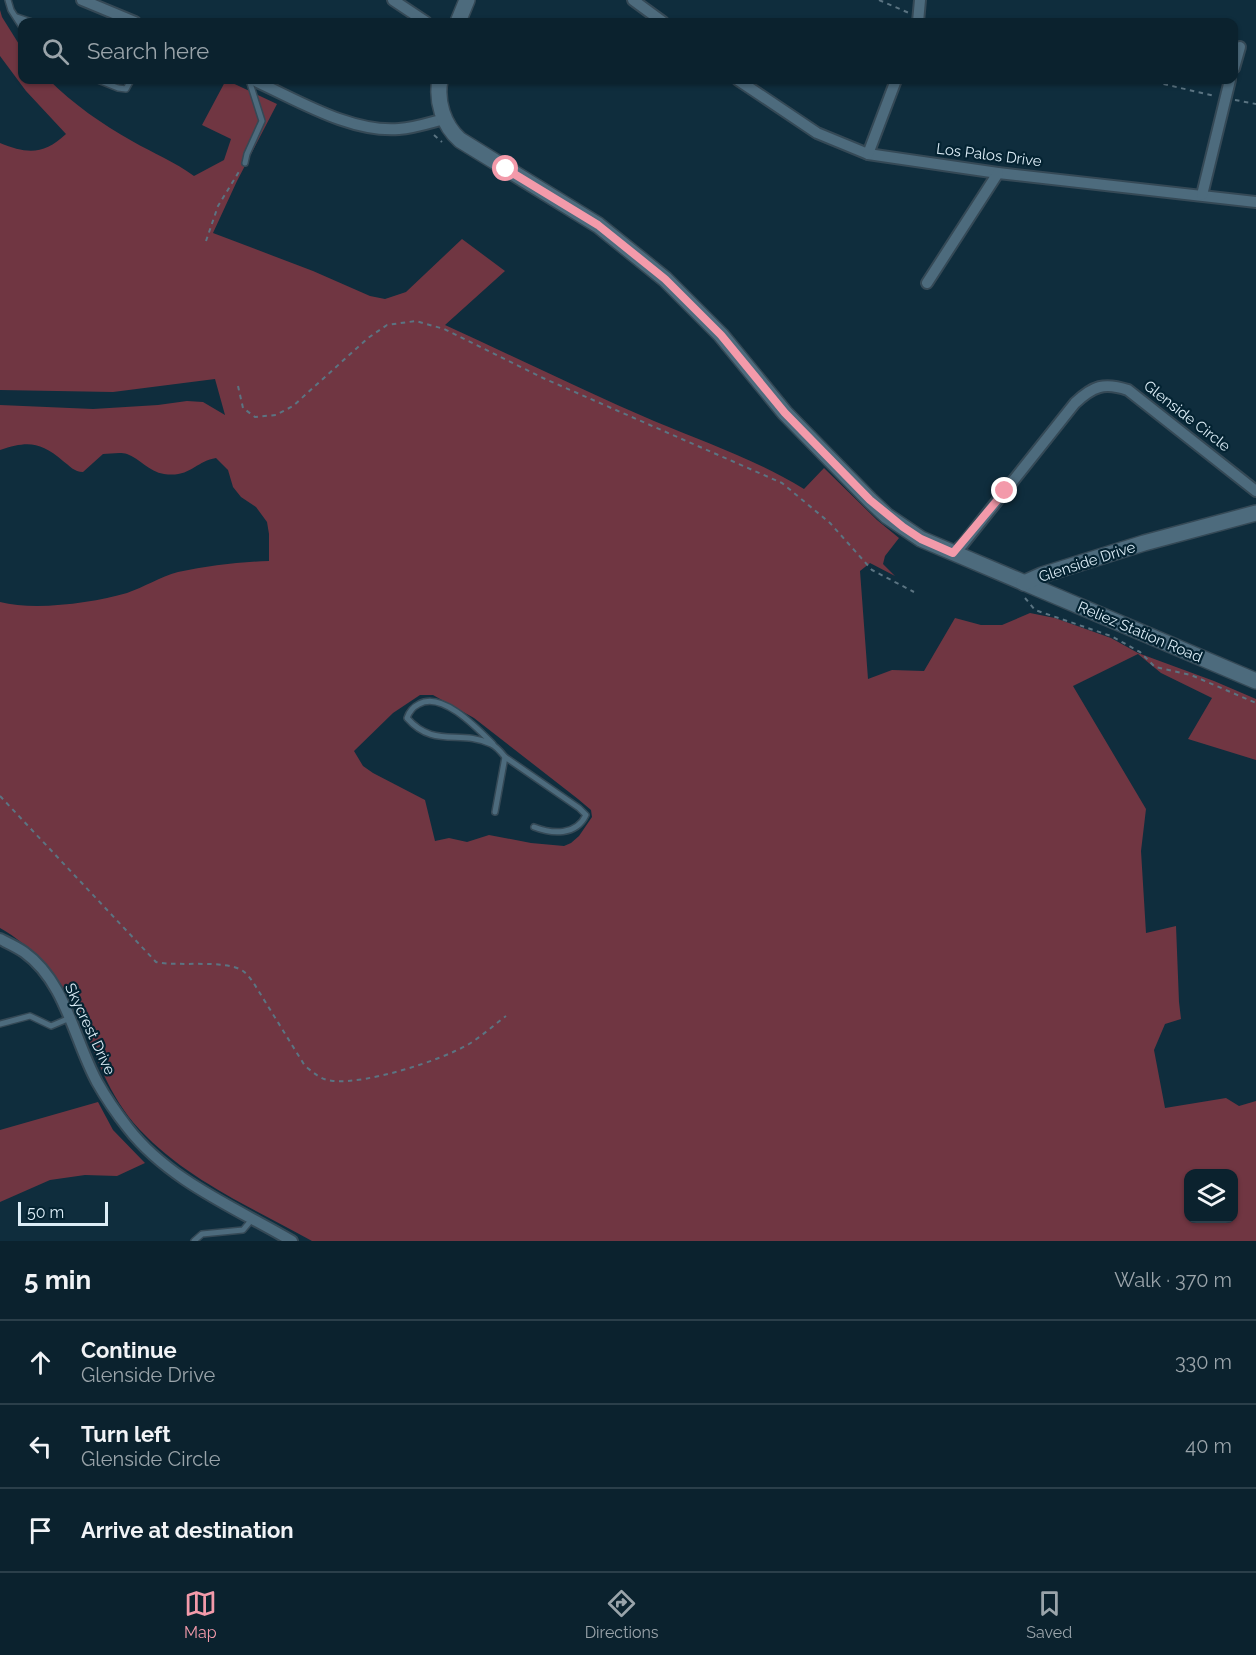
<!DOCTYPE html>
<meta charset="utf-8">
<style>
body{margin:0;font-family:Raleway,sans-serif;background:#142a36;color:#f1f3f6}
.controls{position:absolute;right:18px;bottom:18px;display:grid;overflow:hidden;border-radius:12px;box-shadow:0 2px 4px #0004}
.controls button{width:54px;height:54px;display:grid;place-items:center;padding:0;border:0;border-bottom:2px solid #2b3f4a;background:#0b222e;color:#f1f3f6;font:30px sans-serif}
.scale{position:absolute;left:18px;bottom:15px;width:90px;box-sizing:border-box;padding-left:6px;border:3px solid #dcedf7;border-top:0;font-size:16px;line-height:21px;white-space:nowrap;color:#dcedf7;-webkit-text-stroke:4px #042332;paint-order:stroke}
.stop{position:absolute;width:18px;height:18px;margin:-14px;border:4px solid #f39aaa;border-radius:50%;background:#fff}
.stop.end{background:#f39aaa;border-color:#fff;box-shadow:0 2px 6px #0008}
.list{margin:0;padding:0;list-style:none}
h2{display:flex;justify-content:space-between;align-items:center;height:78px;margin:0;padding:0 24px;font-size:26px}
h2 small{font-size:20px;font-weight:400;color:#9aa4aa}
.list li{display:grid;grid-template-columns:39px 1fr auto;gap:18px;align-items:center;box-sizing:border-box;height:84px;padding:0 24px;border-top:2px solid #2b3f4a}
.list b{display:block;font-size:22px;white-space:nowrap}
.list p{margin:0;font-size:20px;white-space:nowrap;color:#9aa4aa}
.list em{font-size:20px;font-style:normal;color:#9aa4aa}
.icon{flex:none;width:33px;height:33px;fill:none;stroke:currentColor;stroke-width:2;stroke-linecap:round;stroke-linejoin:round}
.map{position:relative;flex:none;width:1256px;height:1241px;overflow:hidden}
.search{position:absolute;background:#0b222e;box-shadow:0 2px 4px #0004;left:18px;right:18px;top:18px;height:66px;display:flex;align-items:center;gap:15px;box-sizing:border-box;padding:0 21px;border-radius:12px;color:#9aa4aa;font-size:22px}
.sheet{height:330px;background:#0b222e}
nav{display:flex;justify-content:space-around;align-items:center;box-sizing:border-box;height:84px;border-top:2px solid #2b3f4a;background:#0b222e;font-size:16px;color:#9aa4aa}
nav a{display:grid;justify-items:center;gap:3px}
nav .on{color:#f39aaa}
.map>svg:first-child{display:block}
.green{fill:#703642;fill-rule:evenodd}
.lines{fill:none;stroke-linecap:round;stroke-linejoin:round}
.lane-casing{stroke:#354956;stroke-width:8}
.street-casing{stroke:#354956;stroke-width:14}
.secondary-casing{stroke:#354956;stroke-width:18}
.path{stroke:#5b7482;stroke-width:2;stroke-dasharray:4.5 4.5;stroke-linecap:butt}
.lane{stroke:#4d6b7d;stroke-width:5}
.street{stroke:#4d6b7d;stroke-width:10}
.secondary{stroke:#4d6b7d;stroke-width:15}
.route{stroke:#f39aaa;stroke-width:8}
.labels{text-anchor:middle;stroke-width:4.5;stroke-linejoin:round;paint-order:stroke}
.street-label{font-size:15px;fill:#dcedf7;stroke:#042332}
</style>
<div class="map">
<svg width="1256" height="1241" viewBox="0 0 1256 1241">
<rect width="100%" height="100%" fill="#0f2d3d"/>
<g class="green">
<path d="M0,10L2,17L22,49V80H49C73,104 102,124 132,141C153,153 175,162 194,176L224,160L231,139L202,125L226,80L277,104L237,181L213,233L313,271L370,296L385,299L406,292L462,239L505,271L445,325C515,357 584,391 654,421C706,443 755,459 804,489L824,468L877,520L899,538L885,556L883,564L895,576L870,563L860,571L868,679L892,670L924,671L955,618L981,625H1002L1030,613L1055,618L1111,638L1138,653L1214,681L1256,699V760L1188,739L1212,698L1161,673L1138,654L1073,686L1146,809L1141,851L1146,933L1176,926L1179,1002L1181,1019L1165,1024L1154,1050L1165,1108L1226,1098L1239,1106L1256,1101V1241H312C253,1208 187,1180 140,1130C105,1092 97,1054 76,1010C60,977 32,946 0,928V602C35,611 92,603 127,593C144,587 160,577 178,572C208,566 238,562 269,561V534L267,522L256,507L241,497L233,487L228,470L216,458C196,461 190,478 164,474C149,472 139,458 127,454C120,452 110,454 103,454L83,472C74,472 70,466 63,461C40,441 27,441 0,450V405L93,409L158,405L187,401L203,402L225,415L215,379L113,392L0,390V143C27,154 44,155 66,134L26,91L0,56ZM420,695H433L474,718L578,799L591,810L592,817L579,836L571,843L564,846L531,843L489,835L467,842L449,838L435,841L425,800L373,773L363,766L354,751L393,713ZM1188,1174H1234V1218H1188Z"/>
<polygon points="98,1102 113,1130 145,1163 117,1176 85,1175 50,1180 0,1202 0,1130"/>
</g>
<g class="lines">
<g class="lane-casing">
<g id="lane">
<polyline points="8,0 11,10 22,27"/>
<polyline points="17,17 32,22"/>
<polyline points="98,80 118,88 126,89 131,80"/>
<polyline points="245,163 247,154 262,121 249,80"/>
<path d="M493,744C477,728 442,691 419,704C413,707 409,712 407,718C434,749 460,729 491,744C496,746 501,752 505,757L495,812"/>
<path d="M505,757L579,808L586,815C576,836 552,834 534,827"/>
<polyline points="0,1024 30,1016 51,1026 70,1018"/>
<polyline points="194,1241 202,1234 243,1230 253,1218"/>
</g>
</g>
<g class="street-casing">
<g id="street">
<polyline points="82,0 135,22"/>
<polyline points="393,0 426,22"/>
<polyline points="633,0 663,22"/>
<polyline points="918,22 920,0"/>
<polyline points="1234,68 1240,47"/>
<path d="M253,80C296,99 350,133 399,129C414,128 429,123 444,119"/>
<polyline points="738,80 817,133 868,154 998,173 1256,202"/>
<polyline points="868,154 896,80"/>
<polyline points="1202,195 1230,80"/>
<polyline points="927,283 998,173"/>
<path d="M953,553L963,544L1075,403C1093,386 1104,382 1128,390L1256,491"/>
<path d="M0,939C8,943 17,947 24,952C66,982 74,1040 97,1082C106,1098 117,1114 128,1128C169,1181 236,1208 292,1241"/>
</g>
</g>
<g class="secondary-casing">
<g id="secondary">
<polyline points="458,22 467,0"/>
<path d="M440,80C436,101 443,125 460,140L598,225L665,279L721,335L785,413L870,500L887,516L921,539L1256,681"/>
<polyline points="1024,583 1042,575 1144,543 1256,513"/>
</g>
</g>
<g class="path">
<polyline points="879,0 909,13"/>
<polyline points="928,20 937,22"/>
<polyline points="1146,80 1215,96"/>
<polyline points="1235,100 1256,104"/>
<polyline points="434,135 442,142"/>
<polyline points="206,241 218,206 240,170"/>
<polyline points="238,386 243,408 255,417 276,415 293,406 368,338 387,325 416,321 444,329 543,378 782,483 830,523 872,570 914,592"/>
<polyline points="1025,598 1035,610 1111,636 1140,652 1155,667 1191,675 1256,703"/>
<path d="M0,796L156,962C179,967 225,959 243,971C247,974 250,978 253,982L305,1066C314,1073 321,1080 333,1081C367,1084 440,1061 469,1044C482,1036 494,1025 506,1016"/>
</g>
<use href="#lane" class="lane"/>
<use href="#street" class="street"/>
<use href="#secondary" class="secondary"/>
</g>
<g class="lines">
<polyline class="route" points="506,169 598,225 665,279 721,335 785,413 870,500 903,527 921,539 953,553 1005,491"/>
</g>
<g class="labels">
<g class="street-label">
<text transform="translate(989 155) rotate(7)" y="5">Los Palos Drive</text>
<text transform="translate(1187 416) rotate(38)" y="5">Glenside Circle</text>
<text transform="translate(1087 562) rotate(-18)" y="5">Glenside Drive</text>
<text transform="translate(1140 632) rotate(23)" y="5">Reliez Station Road</text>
<text transform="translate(90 1029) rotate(65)" y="5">Skycrest Drive</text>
</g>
</g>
</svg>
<div class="controls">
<button><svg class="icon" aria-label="layers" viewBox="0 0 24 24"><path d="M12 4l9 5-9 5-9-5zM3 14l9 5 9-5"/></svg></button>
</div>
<div class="scale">50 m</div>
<div class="stop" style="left:506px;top:169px"></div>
<div class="stop end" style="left:1005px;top:491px"></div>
<div class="search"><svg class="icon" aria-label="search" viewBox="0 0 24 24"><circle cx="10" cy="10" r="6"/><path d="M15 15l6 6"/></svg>Search here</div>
</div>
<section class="sheet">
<h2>5 min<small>Walk · 370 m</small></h2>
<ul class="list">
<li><svg class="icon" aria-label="ahead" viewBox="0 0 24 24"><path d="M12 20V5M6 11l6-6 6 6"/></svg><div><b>Continue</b><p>Glenside Drive</p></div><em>330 m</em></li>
<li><svg class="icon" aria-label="left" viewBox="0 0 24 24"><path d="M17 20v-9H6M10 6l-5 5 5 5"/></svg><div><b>Turn left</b><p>Glenside Circle</p></div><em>40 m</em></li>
<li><svg class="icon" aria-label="arrive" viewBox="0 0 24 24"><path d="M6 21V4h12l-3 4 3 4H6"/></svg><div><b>Arrive at destination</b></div></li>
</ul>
</section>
<nav>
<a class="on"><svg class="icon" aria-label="map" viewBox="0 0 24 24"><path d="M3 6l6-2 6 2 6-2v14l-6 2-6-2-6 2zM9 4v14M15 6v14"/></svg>Map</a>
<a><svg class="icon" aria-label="directions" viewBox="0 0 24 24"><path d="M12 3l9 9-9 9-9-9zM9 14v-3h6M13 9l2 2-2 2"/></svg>Directions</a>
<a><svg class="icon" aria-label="saved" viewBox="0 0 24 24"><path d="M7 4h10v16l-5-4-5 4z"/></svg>Saved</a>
</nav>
